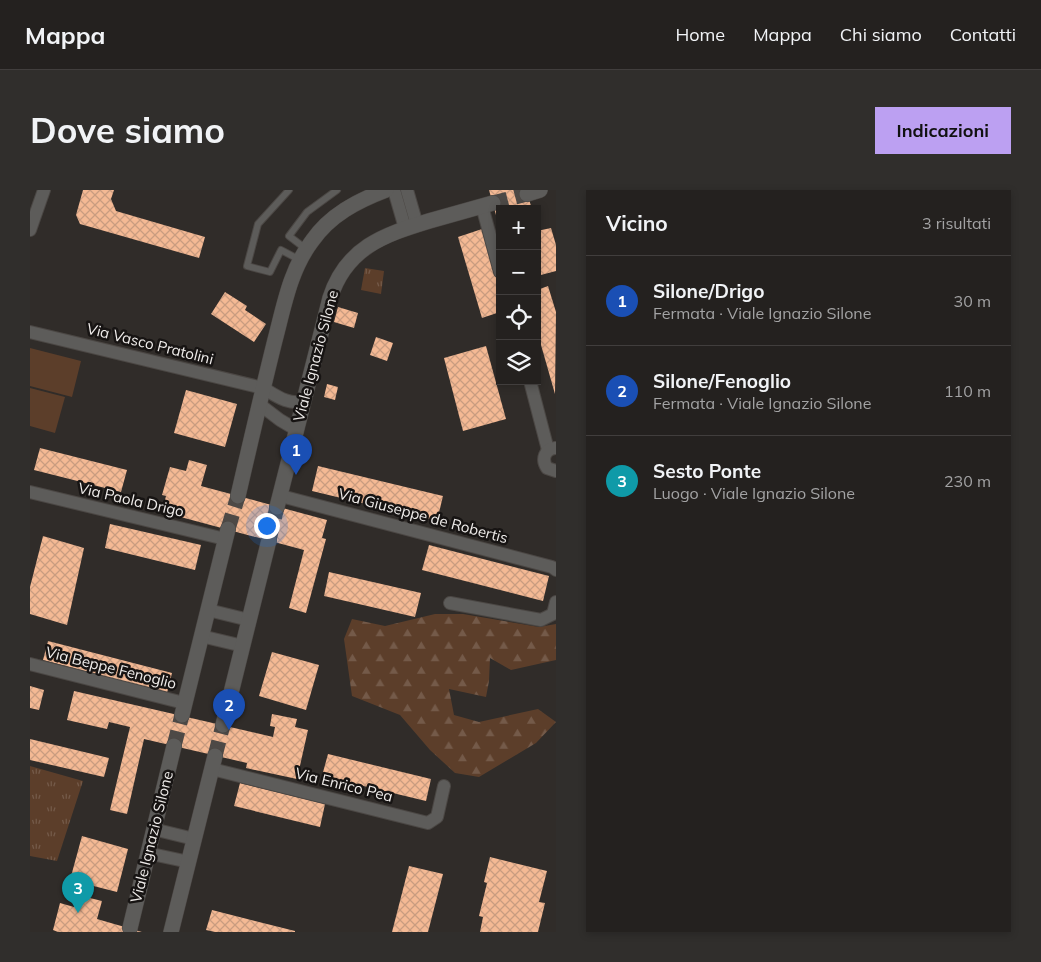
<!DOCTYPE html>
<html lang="it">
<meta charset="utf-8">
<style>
body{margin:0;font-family:Mulish,sans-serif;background:#302e2c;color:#f1f3f6}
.controls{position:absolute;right:15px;top:15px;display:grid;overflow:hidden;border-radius:0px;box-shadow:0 2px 8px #0003}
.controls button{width:45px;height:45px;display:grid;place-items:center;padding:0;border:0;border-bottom:1px solid #413e3d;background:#24211f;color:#f1f3f6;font:25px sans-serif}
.you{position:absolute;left:236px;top:335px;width:18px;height:18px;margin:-12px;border:4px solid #fff;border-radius:50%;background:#1a73e8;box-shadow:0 0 0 8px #1a73e833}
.badge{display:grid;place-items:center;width:32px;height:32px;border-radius:50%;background:#bca0f2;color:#fff;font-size:16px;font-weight:700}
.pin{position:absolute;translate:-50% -41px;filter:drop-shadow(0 1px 2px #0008)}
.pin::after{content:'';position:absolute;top:26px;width:18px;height:15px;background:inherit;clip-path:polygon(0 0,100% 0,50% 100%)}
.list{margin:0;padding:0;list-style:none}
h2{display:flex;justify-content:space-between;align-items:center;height:65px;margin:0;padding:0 20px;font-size:21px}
h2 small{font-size:16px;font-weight:400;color:#a3a3a4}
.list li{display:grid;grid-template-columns:32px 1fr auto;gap:15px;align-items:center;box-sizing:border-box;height:90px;padding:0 20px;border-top:1px solid #413e3d}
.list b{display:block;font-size:19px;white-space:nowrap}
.list p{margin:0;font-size:16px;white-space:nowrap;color:#a3a3a4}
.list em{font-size:16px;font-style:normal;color:#a3a3a4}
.icon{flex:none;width:28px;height:28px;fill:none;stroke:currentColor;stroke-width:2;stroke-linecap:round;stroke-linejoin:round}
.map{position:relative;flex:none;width:526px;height:742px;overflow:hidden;border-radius:0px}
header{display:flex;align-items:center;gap:30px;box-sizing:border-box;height:70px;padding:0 25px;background:#24211f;border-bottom:1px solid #413e3d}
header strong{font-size:24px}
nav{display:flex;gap:28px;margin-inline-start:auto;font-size:18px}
.intro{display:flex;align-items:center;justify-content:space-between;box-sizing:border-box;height:120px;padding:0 30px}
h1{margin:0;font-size:35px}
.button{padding:12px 22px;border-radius:0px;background:#bca0f2;color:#111;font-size:18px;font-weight:700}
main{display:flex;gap:30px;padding:0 30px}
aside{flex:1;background:#24211f;border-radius:0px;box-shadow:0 2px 8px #0003}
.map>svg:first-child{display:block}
.forest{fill:url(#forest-firs)}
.park{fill:url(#park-tufts)}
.pitch{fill:#5c3e2a}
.building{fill:url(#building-cross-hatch)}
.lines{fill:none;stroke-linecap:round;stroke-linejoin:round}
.tertiary-tunnel{stroke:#4d4946;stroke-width:15;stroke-dasharray:15 8;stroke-linecap:butt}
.service-casing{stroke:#4b4744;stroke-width:8}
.minor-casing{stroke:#4b4744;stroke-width:14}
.tertiary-casing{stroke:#4b4744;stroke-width:16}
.service{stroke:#5d5c5a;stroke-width:6}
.minor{stroke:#5d5c5a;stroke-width:12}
.tertiary{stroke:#5d5c5a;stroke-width:15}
.labels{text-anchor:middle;stroke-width:5;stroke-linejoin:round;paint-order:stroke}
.street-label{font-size:15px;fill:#efecea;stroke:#171413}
</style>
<header>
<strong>Mappa</strong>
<nav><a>Home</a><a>Mappa</a><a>Chi siamo</a><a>Contatti</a></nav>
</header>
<div class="intro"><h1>Dove siamo</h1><a class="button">Indicazioni</a></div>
<main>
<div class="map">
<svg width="526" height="742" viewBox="0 0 526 742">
<defs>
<pattern id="forest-firs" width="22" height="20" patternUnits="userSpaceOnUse" patternTransform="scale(1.25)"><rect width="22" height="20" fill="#5c3e2a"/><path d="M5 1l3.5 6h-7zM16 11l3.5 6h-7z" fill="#745a49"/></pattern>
<pattern id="park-tufts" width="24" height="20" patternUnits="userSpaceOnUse" patternTransform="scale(1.25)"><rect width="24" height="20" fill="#5c3e2a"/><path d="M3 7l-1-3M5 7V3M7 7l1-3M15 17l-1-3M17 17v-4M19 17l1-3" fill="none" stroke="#745a49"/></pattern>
<pattern id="building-cross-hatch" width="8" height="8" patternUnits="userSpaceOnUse" patternTransform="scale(1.25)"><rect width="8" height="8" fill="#f4b994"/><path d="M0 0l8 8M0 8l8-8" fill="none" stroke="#c99c80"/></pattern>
</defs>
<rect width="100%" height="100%" fill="#302c29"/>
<polygon class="forest" points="405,424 433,424 509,437 526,434 526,470 481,480 460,468 459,491 456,507 419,499 424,525 449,532 508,519 526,532 506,553 449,587 425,583 400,560 370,525 322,506 314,449 322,429 355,436"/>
<g class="park">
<polygon points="335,78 354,81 351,104 331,100"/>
<polygon points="0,576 53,591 27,671 0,666"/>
</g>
<g class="pitch">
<polygon points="0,158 51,171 42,207 0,196"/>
<polygon points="0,198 35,207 25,243 0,236"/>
</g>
<g class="building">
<polygon points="53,0 84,0 81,9 86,21 175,47 169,68 50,34 46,25"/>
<polygon points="459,0 496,0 502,19 470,19 469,36"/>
<polygon points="521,38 526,55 526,81 507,86 507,41"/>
<polygon points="452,39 470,100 470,122 452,128 428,47"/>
<polygon points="518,96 526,122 525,204 507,141 507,100"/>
<polygon points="195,102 217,116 215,120 236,134 224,152 181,124"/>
<polygon points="308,117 328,123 324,138 304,132"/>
<polygon points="346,147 363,153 357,171 340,165"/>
<polygon points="456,156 476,229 433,241 414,168"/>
<polygon points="297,194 308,197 305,210 294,207"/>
<polygon points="156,200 207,214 195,257 144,243"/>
<polygon points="10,258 97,280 91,302 4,280"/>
<polygon points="159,270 177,275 171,296 297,330 292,348 296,349 276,423 259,418 274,360 132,322 136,306 132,305 140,277 156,281"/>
<polygon points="288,276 413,306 407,331 282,301"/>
<polygon points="80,334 171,355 165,380 75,358"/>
<polygon points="13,346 54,358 37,435 0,424 0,397"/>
<polygon points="399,355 519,386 513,411 392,380"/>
<polygon points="299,382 391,403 385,427 294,406"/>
<polygon points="18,451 142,483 137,503 13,470"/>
<polygon points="242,462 289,475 276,520 229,506"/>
<polygon points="0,496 14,500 9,520 0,518"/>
<polygon points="44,501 243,547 245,537 240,536 242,524 267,529 265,537 278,540 267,589 216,578 217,573 114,549 97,624 80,620 100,537 79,532 77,539 37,530"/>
<polygon points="0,549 79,568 74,587 0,570"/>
<polygon points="298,564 401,589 396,611 292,586"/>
<polygon points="210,593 295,614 290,637 204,616"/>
<polygon points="52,646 98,659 87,702 40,690"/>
<polygon points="460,667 517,681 509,712 515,713 508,742 450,742 453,727 449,726 457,693 454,692"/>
<polygon points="379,676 413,684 398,742 362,742"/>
<polygon points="48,705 72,711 67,729 112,742 28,742 23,740 30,713 44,717"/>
<polygon points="182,720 265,741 265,742 185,742 176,740"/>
</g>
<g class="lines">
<g class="tertiary-tunnel">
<polyline points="463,13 497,4"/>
<polyline points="198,339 208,306"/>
<polyline points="239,350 247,317"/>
<polyline points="144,556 152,525"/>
<polyline points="185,566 193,535"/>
</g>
<g class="service-casing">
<g id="service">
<polyline points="259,0 228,34 217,76 240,82 251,60 270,70"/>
<polyline points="276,59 259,46 277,22 307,0"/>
</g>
</g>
<g class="minor-casing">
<g id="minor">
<polyline points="364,0 375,38"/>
<polyline points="377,0 387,35"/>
<polyline points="452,16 470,82"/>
<polyline points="0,40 14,0"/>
<path d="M0,142L233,198C245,205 259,216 274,211"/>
<polyline points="500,191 518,260"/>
<polyline points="229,214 250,230 267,240"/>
<path d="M525,258C515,259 511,269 517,278L526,281"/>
<polyline points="0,302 195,349"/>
<polyline points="251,306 522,377 526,380"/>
<polyline points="420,413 511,430 523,424 526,412"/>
<polyline points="178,420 219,430"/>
<polyline points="171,446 213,456"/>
<polyline points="0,474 154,513"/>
<polyline points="182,579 398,633 407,627 414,596"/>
<polyline points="123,639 164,649"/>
<polyline points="117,663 159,672"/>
</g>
</g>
<g class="tertiary-casing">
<g id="tertiary">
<polyline points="497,4 510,0"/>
<path d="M208,306C220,254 232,202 245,150C254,116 260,80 282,51C300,25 327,11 356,0"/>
<path d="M247,317L300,108C316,58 353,45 399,31C420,25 441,19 463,13"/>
<polyline points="152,525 198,339"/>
<polyline points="193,535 239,350"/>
<polyline points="100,738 144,556"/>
<polyline points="141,742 185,566"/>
</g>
</g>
<use href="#service" class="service"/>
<use href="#minor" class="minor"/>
<use href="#tertiary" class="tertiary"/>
</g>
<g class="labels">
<g class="street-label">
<text transform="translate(120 154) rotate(14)" y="5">Via Vasco Pratolini</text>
<text transform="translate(286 166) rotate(-75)" y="5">Viale Ignazio Silone</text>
<text transform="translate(101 310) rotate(13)" y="5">Via Paola Drigo</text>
<text transform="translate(393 326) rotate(15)" y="5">Via Giuseppe de Robertis</text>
<text transform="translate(81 478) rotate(14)" y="5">Via Beppe Fenoglio</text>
<text transform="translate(314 595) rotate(14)" y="5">Via Enrico Pea</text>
<text transform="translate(122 647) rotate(-76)" y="5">Viale Ignazio Silone</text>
</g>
</g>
</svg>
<div class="controls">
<button>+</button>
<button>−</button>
<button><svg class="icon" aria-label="locate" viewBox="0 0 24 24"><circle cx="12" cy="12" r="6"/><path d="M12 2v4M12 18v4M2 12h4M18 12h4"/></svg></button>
<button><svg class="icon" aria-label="layers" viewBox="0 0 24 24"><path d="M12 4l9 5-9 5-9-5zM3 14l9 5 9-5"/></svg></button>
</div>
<div class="you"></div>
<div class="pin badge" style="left:266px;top:285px;background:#1a4fb4">1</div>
<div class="pin badge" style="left:199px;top:540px;background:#1a4fb4">2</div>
<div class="pin badge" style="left:48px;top:723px;background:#0f9aa8">3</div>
</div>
<aside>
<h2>Vicino<small>3 risultati</small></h2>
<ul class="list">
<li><span class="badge" style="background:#1a4fb4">1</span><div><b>Silone/Drigo</b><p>Fermata · Viale Ignazio Silone</p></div><em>30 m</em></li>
<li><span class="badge" style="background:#1a4fb4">2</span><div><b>Silone/Fenoglio</b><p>Fermata · Viale Ignazio Silone</p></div><em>110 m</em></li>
<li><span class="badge" style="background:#0f9aa8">3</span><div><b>Sesto Ponte</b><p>Luogo · Viale Ignazio Silone</p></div><em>230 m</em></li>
</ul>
</aside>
</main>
